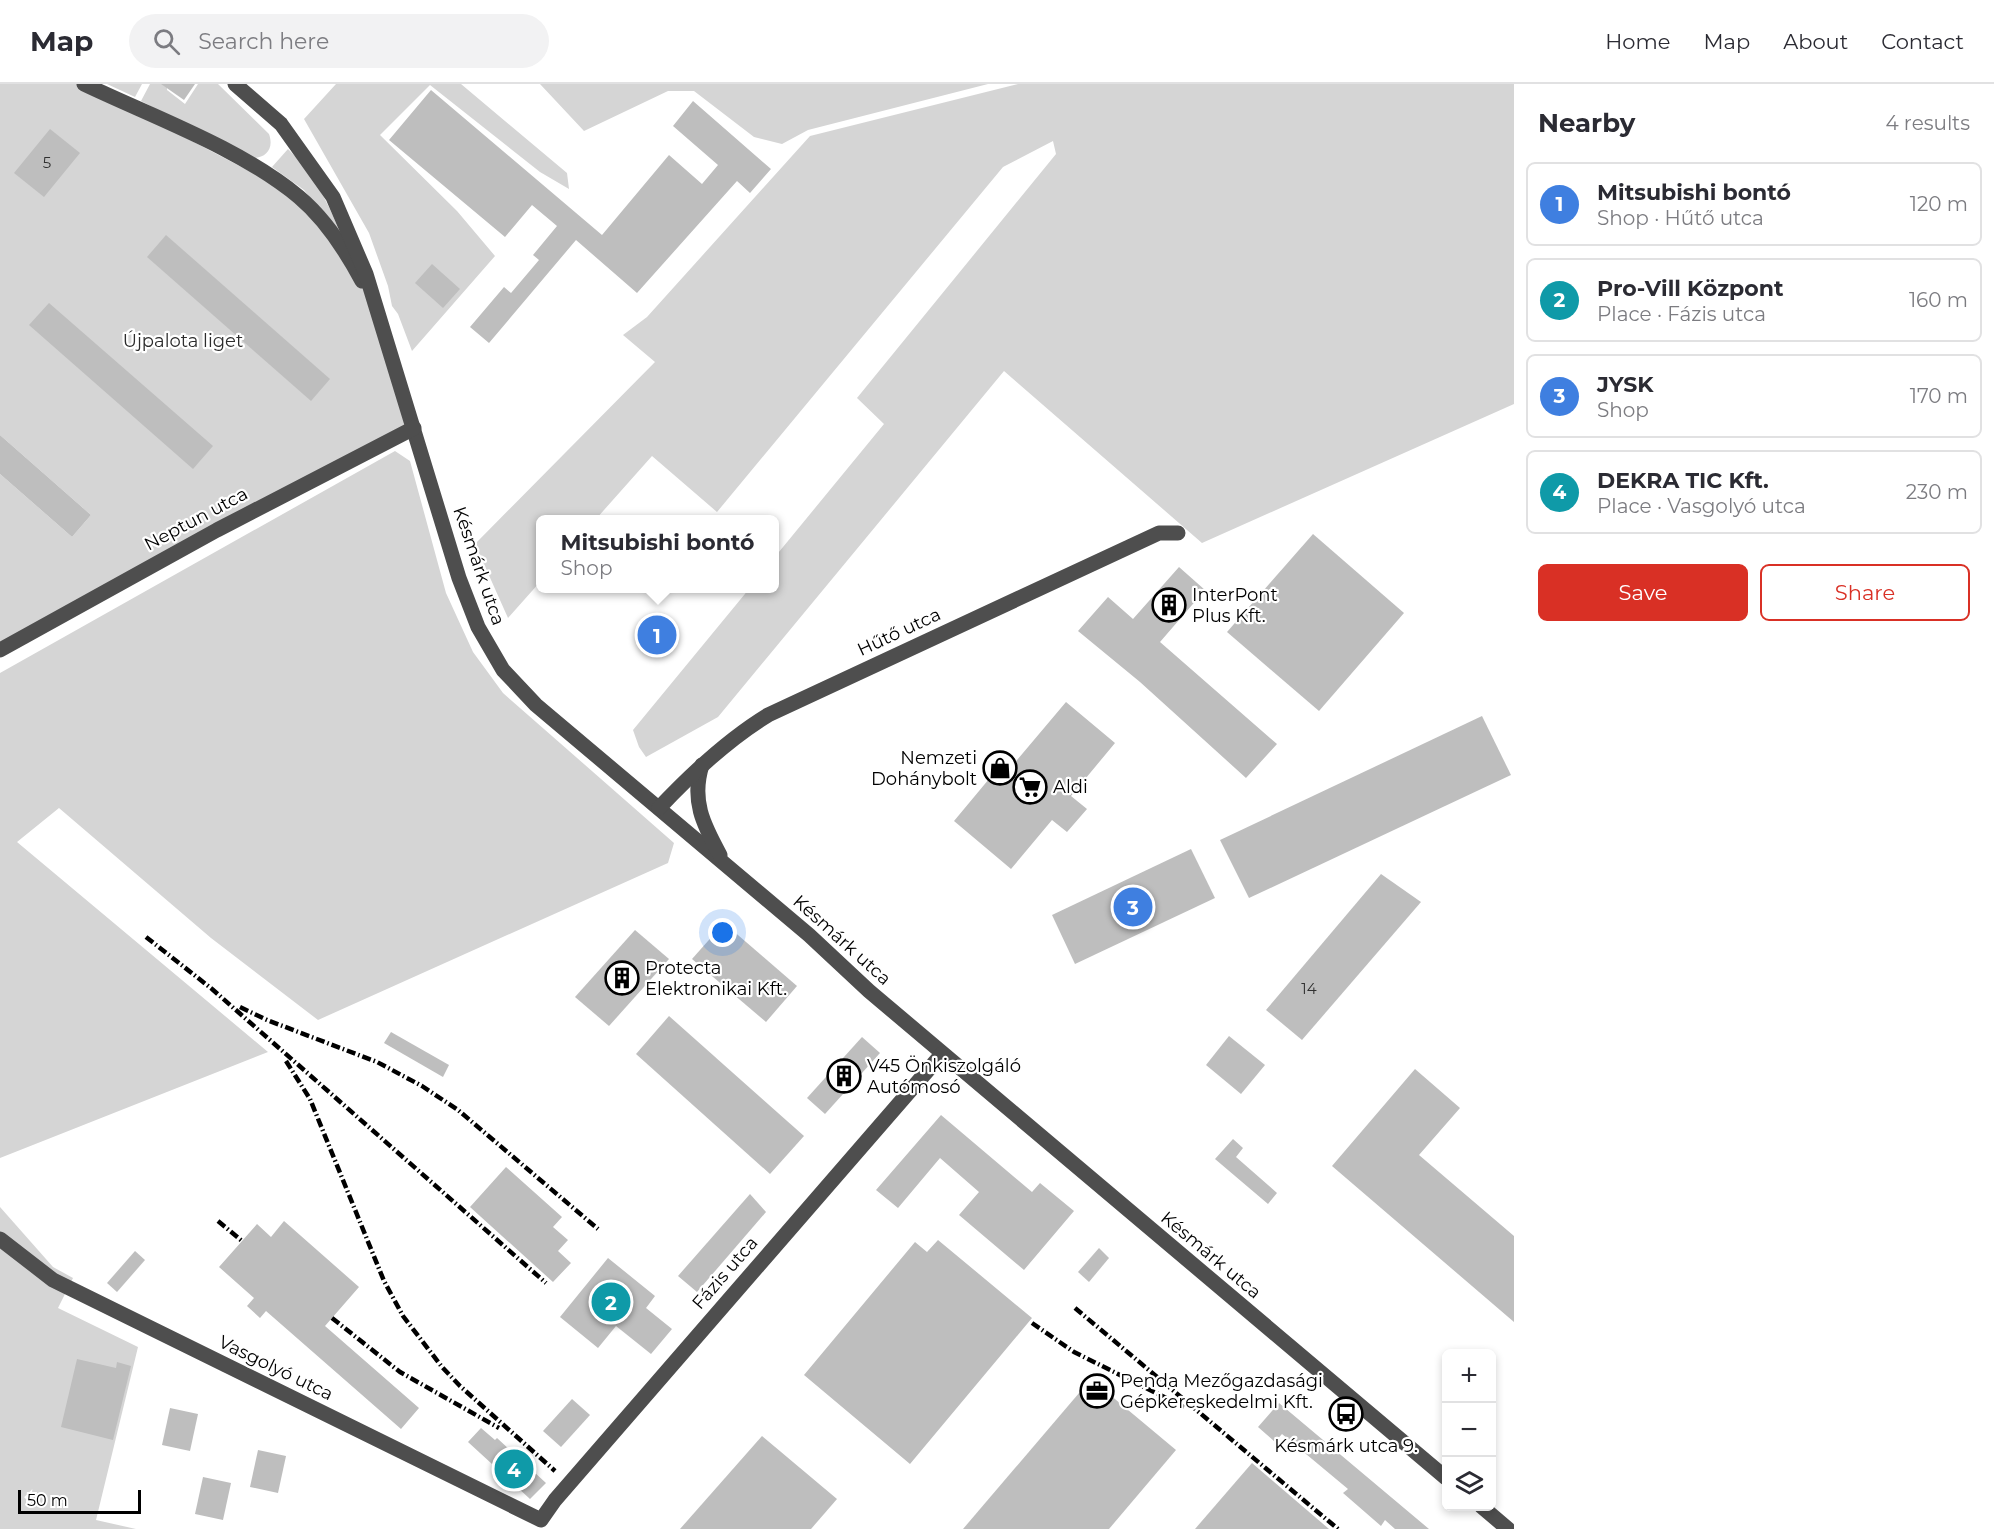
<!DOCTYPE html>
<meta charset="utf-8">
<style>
body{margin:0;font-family:Montserrat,sans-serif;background:#f2f2f3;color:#2b2b33}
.controls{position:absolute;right:18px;bottom:18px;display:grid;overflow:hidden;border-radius:9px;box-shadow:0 3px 9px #0003}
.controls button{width:54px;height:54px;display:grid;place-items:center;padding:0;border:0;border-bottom:2px solid #e1e1e2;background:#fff;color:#2b2b33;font:30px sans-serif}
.scale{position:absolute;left:18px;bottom:15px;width:123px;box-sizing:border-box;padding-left:6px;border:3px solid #000;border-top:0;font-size:16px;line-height:21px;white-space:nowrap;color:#000;-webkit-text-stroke:4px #fff;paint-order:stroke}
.you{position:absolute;left:723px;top:849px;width:21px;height:21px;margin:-15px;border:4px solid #fff;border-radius:50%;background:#1a73e8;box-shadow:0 0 0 9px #1a73e833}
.badge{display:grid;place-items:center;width:39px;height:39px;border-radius:50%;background:#d93025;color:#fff;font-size:20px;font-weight:700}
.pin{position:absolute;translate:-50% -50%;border:3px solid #fff;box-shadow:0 2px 6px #0006}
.popup{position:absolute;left:536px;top:431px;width:243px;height:78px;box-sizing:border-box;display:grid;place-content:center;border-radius:9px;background:#fff;filter:drop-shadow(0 2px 4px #0005);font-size:20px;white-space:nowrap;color:#7c7c81}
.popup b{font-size:22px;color:#2b2b33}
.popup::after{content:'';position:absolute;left:50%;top:100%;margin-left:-12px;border:12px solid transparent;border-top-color:#fff}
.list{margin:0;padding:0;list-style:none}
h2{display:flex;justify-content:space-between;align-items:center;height:78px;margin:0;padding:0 24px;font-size:26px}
h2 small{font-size:20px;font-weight:400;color:#7c7c81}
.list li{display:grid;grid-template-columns:39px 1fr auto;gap:18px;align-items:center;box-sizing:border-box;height:84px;margin:0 12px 12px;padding:0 12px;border:2px solid #e1e1e2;border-radius:9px}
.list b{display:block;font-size:22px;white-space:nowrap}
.list p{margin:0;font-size:20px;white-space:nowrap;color:#7c7c81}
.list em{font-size:20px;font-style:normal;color:#7c7c81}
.actions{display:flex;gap:12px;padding:18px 24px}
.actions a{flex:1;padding:14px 0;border:2px solid #d93025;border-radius:9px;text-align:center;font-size:21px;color:#d93025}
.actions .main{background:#d93025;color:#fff}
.icon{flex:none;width:33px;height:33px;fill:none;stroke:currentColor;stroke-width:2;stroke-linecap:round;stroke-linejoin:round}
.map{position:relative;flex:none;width:1514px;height:1445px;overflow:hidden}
header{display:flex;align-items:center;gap:36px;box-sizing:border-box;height:84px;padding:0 30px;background:#fff;border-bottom:2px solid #e1e1e2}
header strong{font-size:28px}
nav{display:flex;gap:33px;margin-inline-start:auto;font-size:21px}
.search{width:420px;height:54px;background:#f2f2f3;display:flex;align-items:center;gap:15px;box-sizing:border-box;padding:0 21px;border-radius:33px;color:#7c7c81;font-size:22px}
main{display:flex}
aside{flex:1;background:#fff}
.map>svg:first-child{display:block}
.green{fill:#d5d5d5}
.building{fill:#bebebe}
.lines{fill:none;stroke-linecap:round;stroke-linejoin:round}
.minor{stroke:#4e4e4e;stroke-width:15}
.rail{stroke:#000;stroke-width:4.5;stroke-dasharray:9 3 1.5 3;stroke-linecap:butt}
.labels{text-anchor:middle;stroke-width:4.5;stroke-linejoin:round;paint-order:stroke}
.number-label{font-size:15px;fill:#303030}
.park-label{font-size:18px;fill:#2c2c2c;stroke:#fff}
.street-label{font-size:18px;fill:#000;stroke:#fff}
.poi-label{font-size:18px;fill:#000;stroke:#fff;text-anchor:start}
</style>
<header>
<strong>Map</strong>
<div class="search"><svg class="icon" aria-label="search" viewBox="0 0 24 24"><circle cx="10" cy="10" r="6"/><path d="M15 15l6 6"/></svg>Search here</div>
<nav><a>Home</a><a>Map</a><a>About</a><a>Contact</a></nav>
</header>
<main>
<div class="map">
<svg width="1514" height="1445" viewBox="0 0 1514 1445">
<rect width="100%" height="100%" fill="#fff"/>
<g class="green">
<polygon points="0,0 84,0 300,114 358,190 414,344 0,566 0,390 72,453 91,431 0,351"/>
<polygon points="107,0 142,0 135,13"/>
<path d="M150,0H167V6L185,20L198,0H218L269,50C274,64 267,74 252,74L141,17Z"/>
<polygon points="336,0 461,0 567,89 569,105 540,88 430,1 380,51 457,127 495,172 412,267 398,230 392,222 388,202 369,149 304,35"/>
<polygon points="540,0 988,0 808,46 782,60 754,53 694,7 668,7 584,47"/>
<polygon points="1018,0 1514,0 1514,320 1202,459 1004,287 718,633 646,673 639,663 633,646 749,505 774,504 774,474 884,340 857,314 1056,70 1053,57 1003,83 717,428 652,372 596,435 540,436 540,498 508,534 475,460 655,278 623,251 647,233 810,52"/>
<path d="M288,65C310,86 327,115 338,144L336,145L304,106L272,83Z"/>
<polygon points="395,367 410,377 446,509 473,568 503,609 674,759 668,779 318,936 211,854 59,724 17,758 268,968 0,1074 0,589"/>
<polygon points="0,1123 53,1183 73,1194 58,1224 138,1263 96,1436 136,1445 0,1445"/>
</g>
<g class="building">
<polygon points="161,0 195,0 184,16"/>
<polygon points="431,6 602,151 669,71 702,100 718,81 673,42 693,17 771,85 750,109 737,97 637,209 576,156 489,259 470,243 504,203 511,209 539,176 533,171 557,142 532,121 505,153 389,56"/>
<polygon points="50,45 80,69 44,113 14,89"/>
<polygon points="166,151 330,295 311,317 147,173"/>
<polygon points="432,180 460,205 443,224 415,199"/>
<polygon points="49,219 213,362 193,385 29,241"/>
<polygon points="0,351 91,431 72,453 0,390"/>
<polygon points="1313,450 1404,529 1319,627 1227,548"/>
<polygon points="1179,483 1205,506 1160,558 1277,660 1246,694 1140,598 1078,547 1108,513 1133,535"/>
<polygon points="1066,618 1115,659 1071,712 1087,725 1067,748 1052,736 1011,785 954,737 994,689 1001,695"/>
<polygon points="1482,632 1511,691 1249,814 1220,756"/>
<polygon points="1191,765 1215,814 1075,880 1052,831"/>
<polygon points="1381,790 1421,818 1302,956 1266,926"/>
<polygon points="724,839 797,902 766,938 692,875"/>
<polygon points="635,846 669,875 609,942 575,913"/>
<polygon points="669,932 804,1052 770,1090 636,970"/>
<polygon points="391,948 449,981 443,993 384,959"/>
<polygon points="1229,952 1265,981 1241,1010 1206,981"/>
<polygon points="862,953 880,969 825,1030 807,1014"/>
<polygon points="1415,985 1460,1024 1419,1071 1514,1152 1514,1238 1332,1082"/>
<polygon points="941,1031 1032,1108 1040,1099 1074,1127 1024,1186 959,1131 979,1108 940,1074 898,1124 876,1106"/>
<polygon points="1233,1055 1243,1064 1236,1073 1277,1109 1268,1120 1215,1075"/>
<polygon points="506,1083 562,1133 553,1143 568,1156 558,1167 571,1179 553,1198 470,1123"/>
<polygon points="750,1110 766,1128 697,1208 678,1192"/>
<polygon points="284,1137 359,1203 325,1242 419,1324 401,1345 266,1227 260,1234 247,1222 254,1214 219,1183 257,1140 271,1153"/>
<polygon points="938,1156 1032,1234 910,1380 804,1291 915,1158 927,1168"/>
<polygon points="1099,1164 1109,1174 1089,1198 1078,1188"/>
<polygon points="135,1167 145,1176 117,1208 107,1199"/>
<polygon points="608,1174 655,1212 646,1224 672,1245 651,1270 616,1242 598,1264 560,1233"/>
<polygon points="77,1275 116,1284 117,1278 131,1282 113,1356 61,1343"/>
<polygon points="1091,1295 1176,1366 1109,1445 963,1445"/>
<polygon points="572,1315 590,1331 561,1363 543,1347"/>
<polygon points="1279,1319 1429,1445 1395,1445 1385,1436 1381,1442 1343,1409 1348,1405 1282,1350 1275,1358 1258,1343"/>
<polygon points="170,1324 198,1330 190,1367 162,1361"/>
<polygon points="481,1344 495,1356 497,1354 546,1399 530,1415 468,1358"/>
<polygon points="762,1352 837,1415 811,1445 680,1445"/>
<polygon points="258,1366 286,1372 278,1409 250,1403"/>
<polygon points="1252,1379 1329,1445 1195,1445"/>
<polygon points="203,1393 231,1399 223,1436 195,1430"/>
</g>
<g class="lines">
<g class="minor">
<path d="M84,0C153,33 240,64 299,113C324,134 346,167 362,197"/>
<polyline points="235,0 281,40 333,113 366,190 459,494 478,543 503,586 536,621 809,851 869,907 1446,1394"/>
<polyline points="0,566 217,446 414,344"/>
<path d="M702,681C691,716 703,740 720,771"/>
<path d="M659,724C692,689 727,656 768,631L1159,449H1178"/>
<polyline points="0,1155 53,1196 541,1436 555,1416 942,970"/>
<polyline points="1481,1422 1508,1445"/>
</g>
<g class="rail">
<polyline points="146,853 212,905 546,1199"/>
<polyline points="240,923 267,936 377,978 422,1002 458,1026 598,1145"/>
<polyline points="286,977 310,1015 384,1197 403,1232 442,1283 460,1302 555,1387"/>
<polyline points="218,1137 242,1157"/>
<polyline points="1075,1224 1338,1445"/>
<polyline points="332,1234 400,1288 499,1344"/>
<polyline points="1032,1239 1074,1268 1184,1323"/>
</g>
</g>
<defs>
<g id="building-ring" transform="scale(1.725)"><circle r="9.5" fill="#fff" stroke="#000" stroke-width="1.5"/><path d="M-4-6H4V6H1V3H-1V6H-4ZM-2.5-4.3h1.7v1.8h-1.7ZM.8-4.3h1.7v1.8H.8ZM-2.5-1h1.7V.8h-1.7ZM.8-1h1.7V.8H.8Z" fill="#000"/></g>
<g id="shop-ring" transform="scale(1.725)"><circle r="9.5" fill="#fff" stroke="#000" stroke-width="1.5"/><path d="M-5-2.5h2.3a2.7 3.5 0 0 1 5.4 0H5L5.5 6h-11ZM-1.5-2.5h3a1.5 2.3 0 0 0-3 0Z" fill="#000"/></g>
<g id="supermarket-ring" transform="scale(1.725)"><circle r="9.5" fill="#fff" stroke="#000" stroke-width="1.5"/><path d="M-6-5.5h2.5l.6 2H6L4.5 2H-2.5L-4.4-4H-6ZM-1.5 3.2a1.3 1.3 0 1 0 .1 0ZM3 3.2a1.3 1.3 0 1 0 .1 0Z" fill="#000"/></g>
<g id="office-ring" transform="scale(1.725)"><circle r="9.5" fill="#fff" stroke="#000" stroke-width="1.5"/><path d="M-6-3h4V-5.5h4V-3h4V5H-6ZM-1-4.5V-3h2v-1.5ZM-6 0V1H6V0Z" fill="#000"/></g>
<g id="bus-ring" transform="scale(1.725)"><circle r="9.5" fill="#fff" stroke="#000" stroke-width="1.5"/><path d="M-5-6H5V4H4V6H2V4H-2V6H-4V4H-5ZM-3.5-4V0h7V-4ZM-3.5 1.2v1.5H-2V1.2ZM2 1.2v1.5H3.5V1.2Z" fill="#000"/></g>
</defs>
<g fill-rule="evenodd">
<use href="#building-ring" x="1169" y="521"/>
<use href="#shop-ring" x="1000" y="684"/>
<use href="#supermarket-ring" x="1030" y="703"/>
<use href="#building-ring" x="622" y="894"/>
<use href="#building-ring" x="844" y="992"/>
<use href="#office-ring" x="1097" y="1307"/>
<use href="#bus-ring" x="1346" y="1330"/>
</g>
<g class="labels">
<g class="number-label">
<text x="47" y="84">5</text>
<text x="1309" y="910">14</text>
</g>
<g class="park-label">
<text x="183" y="263">Újpalota liget</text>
</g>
<g class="street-label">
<text transform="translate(196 435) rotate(-28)" y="6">Neptun utca</text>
<text transform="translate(479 482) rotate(71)" y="6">Késmárk utca</text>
<text transform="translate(899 548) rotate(-25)" y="6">Hűtő utca</text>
<text transform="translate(842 856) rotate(42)" y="6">Késmárk utca</text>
<text transform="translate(1211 1171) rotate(40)" y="6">Késmárk utca</text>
<text transform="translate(725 1189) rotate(-49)" y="6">Fázis utca</text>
<text transform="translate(276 1284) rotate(26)" y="6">Vasgolyó utca</text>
</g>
<g class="poi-label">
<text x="1192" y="517">InterPont<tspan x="1192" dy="21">Plus Kft.</tspan></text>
<text x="977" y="680" text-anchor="end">Nemzeti<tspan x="977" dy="21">Dohánybolt</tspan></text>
<text x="1053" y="709">Aldi</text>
<text x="645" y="890">Protecta<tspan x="645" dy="21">Elektronikai Kft.</tspan></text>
<text x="867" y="988">V45 Önkiszolgáló<tspan x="867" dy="21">Autómosó</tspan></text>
<text x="1120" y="1303">Penda Mezőgazdasági<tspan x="1120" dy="21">Gépkereskedelmi Kft.</tspan></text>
<text x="1346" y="1368" text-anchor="middle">Késmárk utca 9.</text>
</g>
</g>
</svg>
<div class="controls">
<button>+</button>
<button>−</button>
<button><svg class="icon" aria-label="layers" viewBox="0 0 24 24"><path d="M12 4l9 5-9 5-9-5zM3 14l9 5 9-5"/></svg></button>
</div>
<div class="scale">50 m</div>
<div class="you"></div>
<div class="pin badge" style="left:657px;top:551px;background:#3f7fe0">1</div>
<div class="popup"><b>Mitsubishi bontó</b>Shop</div>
<div class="pin badge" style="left:611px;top:1218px;background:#0f9aa8">2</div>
<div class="pin badge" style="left:1133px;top:823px;background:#3f7fe0">3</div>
<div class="pin badge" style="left:514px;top:1385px;background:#0f9aa8">4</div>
</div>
<aside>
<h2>Nearby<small>4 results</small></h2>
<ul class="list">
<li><span class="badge" style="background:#3f7fe0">1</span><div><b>Mitsubishi bontó</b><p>Shop · Hűtő utca</p></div><em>120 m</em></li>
<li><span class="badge" style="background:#0f9aa8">2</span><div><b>Pro-Vill Központ</b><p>Place · Fázis utca</p></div><em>160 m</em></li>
<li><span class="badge" style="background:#3f7fe0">3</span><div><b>JYSK</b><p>Shop</p></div><em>170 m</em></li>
<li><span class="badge" style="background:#0f9aa8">4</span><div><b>DEKRA TIC Kft.</b><p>Place · Vasgolyó utca</p></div><em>230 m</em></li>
</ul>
<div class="actions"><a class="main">Save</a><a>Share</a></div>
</aside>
</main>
